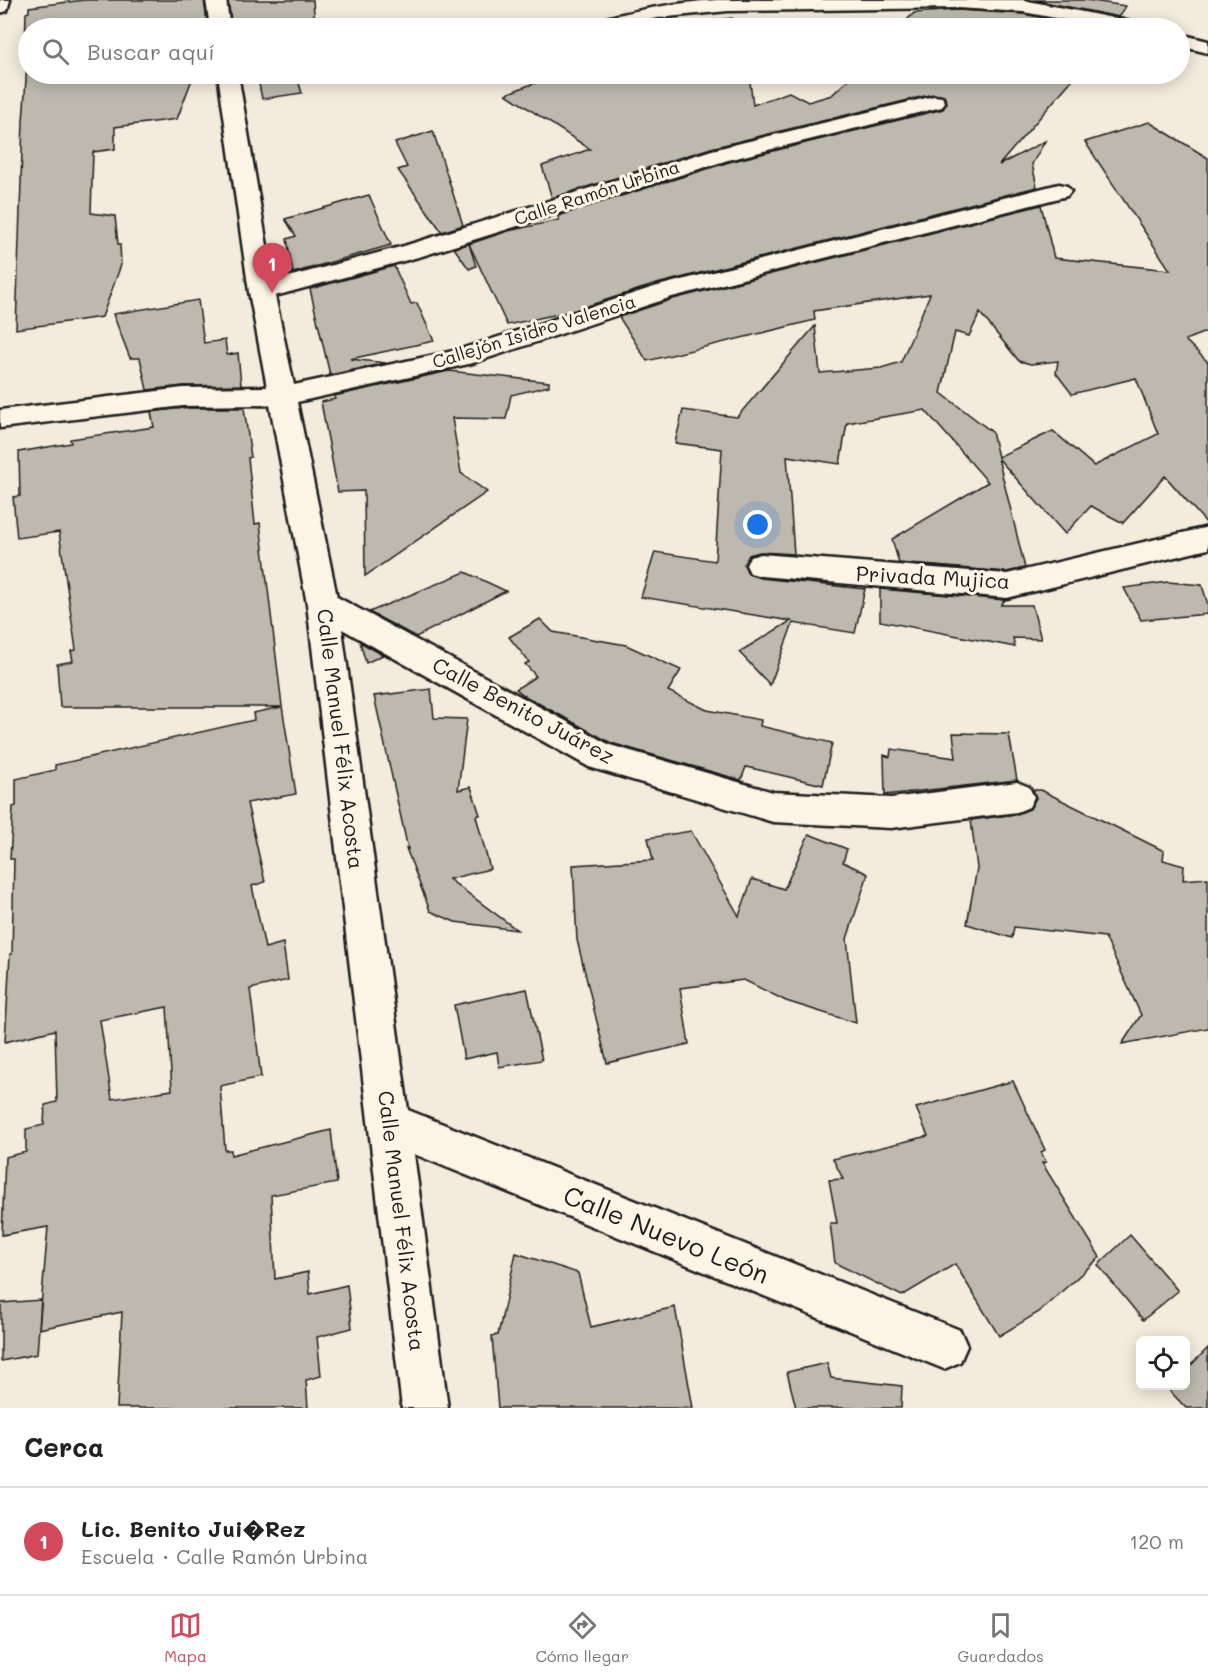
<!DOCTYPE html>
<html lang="es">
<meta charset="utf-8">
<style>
body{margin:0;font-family:Mali,sans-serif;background:#f6f6f6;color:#222}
.controls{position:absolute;right:18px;bottom:18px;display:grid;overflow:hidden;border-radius:9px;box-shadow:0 3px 15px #0003}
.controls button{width:54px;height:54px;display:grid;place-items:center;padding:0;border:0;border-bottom:2px solid #e0e0e0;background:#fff;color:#222;font:30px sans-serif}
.you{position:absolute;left:758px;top:525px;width:21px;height:21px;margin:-15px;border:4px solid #fff;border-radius:50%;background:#1a73e8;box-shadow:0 0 0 9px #1a73e833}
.badge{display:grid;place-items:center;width:39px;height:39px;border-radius:50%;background:#d1495b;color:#fff;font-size:20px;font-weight:700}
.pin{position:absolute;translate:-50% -50px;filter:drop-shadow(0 2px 3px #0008)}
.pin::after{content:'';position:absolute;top:32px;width:21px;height:18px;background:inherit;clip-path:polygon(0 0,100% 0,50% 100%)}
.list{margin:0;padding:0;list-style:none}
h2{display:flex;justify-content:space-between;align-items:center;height:78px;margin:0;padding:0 24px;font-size:26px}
h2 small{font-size:20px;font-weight:400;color:#767676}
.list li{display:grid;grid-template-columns:39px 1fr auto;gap:18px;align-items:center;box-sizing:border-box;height:108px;padding:0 24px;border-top:2px solid #e0e0e0}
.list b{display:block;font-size:22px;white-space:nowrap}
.list p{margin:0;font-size:20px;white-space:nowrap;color:#767676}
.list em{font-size:20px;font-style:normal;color:#767676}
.icon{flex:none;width:33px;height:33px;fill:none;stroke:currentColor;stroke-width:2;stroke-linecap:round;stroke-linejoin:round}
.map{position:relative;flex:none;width:1208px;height:1408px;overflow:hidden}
.search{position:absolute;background:#fff;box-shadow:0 3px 15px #0003;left:18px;right:18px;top:18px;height:66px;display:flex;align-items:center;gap:15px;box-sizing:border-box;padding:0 21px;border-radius:33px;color:#767676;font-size:22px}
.sheet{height:186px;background:#fff}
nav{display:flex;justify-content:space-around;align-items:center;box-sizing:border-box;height:84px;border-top:2px solid #e0e0e0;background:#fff;font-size:16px;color:#767676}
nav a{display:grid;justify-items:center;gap:3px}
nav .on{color:#d1495b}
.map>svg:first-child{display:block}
.building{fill:#beb9ae;stroke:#1c1c1c;stroke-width:1.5;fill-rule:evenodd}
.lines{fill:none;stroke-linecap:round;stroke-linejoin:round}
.minor-casing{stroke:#1c1c1c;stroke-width:5}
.minor{fill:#fcf5e5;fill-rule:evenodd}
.labels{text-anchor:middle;stroke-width:6;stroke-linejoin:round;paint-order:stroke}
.far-street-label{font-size:18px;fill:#1c1c1c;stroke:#fcf5e5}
.street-label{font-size:21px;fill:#1c1c1c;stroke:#fcf5e5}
.near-street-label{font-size:26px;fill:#1c1c1c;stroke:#fcf5e5}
</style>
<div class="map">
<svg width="1208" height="1408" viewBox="0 0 1208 1408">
<rect width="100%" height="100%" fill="#f3ecdd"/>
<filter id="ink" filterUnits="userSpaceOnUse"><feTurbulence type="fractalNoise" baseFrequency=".0167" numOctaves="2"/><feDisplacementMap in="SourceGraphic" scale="12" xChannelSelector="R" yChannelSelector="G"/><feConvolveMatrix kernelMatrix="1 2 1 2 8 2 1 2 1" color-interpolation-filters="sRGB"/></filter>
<g filter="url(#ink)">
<g class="building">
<polygon points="84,0 204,0 208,28 28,28 28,49 25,49 26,13 29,12 29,7"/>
<polygon points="228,0 313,0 315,28 232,28"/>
<polygon points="1034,0 1086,0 1126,6 1119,17"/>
<polygon points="957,10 1023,14 1100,28 899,28 914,13"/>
<polygon points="732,18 736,28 674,28 685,24"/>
<polygon points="28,51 28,74 194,74 177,119 115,127 115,149 93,152 91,213 115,216 118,244 120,244 121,265 102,317 16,329 23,121"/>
<polygon points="257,74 296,74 302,93 262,99"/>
<polygon points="558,74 749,74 753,105 789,92 808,102 832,95 854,74 1077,74 999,165 1045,141 1032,164 1037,187 653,285 572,311 507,325 469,244 508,231 559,220 558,216 729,162 943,109 947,103 944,96 933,94 711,148 552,198 542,166 590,149 506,94"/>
<path d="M1149,122L1208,158V331L1185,340L1208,362V525L1165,476L1123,523L1091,506L1065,534L998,458L1025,568L1007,572L899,563L892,539L988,482L925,410L847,423L840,464L787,456L794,554L760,552L749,555L744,564L748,574L760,578L865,589L855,633L793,623L770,685L739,652L791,621L641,597L655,552L715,561L722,449L675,443L683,410L737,417L815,326L820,373L881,368L901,362L930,294L814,311L815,320L647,361L619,317L673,299L1041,205L1054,258L1170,270L1085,142ZM980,313L1019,361L1031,364L1058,361L1056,373L1072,394L1136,378L1158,434L1094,466L1053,431L998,457L992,432L941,393L955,332L969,336Z"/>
<polygon points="433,131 463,225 442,232 398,170 407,167 395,143"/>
<polygon points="369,195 391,245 293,273 287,239 296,236 285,219"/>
<polygon points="469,244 476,266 469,269 454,248"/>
<polygon points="394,266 411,304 417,303 434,341 350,359 386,363 330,375 310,289"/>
<polygon points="198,300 204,343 225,340 227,355 238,353 241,385 183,386 147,390 140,358 130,358 113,314"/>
<polygon points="449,371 549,382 549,386 511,395 506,419 452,418 461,473 487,492 365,576 364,491 338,492 321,402 335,399 334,396"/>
<path d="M183,408H244L251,457L248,458L255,524L260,523L282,706L296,794L247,803L265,882L252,886L265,948L283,943L288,980L250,989L261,1077L220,1086L225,1150H231V1155L331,1130L337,1183L271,1195L275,1279L308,1272L310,1294L347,1285L352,1328L317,1337L321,1376L306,1380L308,1408H117L122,1312L39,1329L48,1227L2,1235L5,1157L26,1152V1129L44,1125L45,1105L57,1102L55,1030L5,1042L10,954H12L14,859H10L13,807L16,806V779L55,770V765L254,720L253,713L281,707H60L57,664L73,661L71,651L76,650L59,532L17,538L13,497L20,496L19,452L71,443L70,439L154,427L151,412ZM167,1007L172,1090L112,1099L100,1020Z"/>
<polygon points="465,572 506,591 416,637 369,612"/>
<polygon points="1168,582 1202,585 1208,605 1208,614 1141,620 1124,588"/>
<polygon points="880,589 1005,600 1001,605 1032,605 1041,639 1013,638 1015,647 880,621"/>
<polygon points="540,619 553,632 626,645 681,670 668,691 707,710 761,720 760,726 832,743 823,785 746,767 741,780 611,743 525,696 516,689 536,676 525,664 529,662 509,637"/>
<polygon points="360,642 383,655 366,663"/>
<polygon points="431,689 434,718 467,719 458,790 471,787 480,815 476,816 490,869 449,879 517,930 455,922 430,911 406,848 408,849 374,696"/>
<polygon points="953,733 1009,734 1017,780 885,795 884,755 890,757 891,749 956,758"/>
<polygon points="1033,790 1041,790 1164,851 1163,860 1184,866 1183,880 1208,878 1208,1028 1122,1044 1141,1015 1105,937 1014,927 1012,938 967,924 977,868 971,820 1017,814 1030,809 1036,798"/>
<polygon points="691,831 739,916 752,879 784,889 809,834 847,849 843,862 868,874 847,939 856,1023 786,1001 744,980 680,988 689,1044 607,1063 577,940 573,865 653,860 648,838"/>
<polygon points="527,989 542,1060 499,1067 497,1052 464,1059 454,1005"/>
<polygon points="1013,1081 1045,1150 1041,1152 1046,1162 1042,1163 1100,1257 1039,1312 999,1336 955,1264 902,1296 835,1263 830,1223 837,1223 829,1180 843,1179 833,1159 928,1136 916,1108"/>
<polygon points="1130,1235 1178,1291 1143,1320 1098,1265"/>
<polygon points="516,1253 578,1273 591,1327 675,1307 693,1408 498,1408 492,1336 498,1335"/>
<polygon points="41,1300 37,1354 1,1361 1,1303"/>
<polygon points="1208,1348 1208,1408 1186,1408 1168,1389 1171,1386 1185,1386 1185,1371"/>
<polygon points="827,1363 831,1378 902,1386 901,1408 796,1408 787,1372"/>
</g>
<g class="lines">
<g class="minor-casing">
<g id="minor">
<polygon points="0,0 10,0 7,11 0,13"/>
<polygon points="206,0 226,0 230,28 210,28"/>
<path d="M717,0H1023L1133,22L1140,24L1143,28H1110L1023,12L957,8L728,11L657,18L611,28H581L584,24C628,11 671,3 717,0Z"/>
<polygon points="1180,34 1208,41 1208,53 1180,46"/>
<polygon points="218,74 238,74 273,281 404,246 712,150 934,96 942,97 945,102 942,107 728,160 422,256 275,296 294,385 458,350 654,287 1051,186 1059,184 1067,186 1071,191 1067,196 672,297 473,363 297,402 337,597 610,745 773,792 891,798 1017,782 1029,787 1034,797 1029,807 1017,812 891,828 773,822 589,767 342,629 408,1110 960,1330 967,1346 960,1362 944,1369 414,1154 448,1408 402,1408 307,604 270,405 183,406 0,428 0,410 183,388 267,387 249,292"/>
<polygon points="1208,527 1208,549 1007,598 761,576 750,573 746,565 750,557 761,554 1007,574"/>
</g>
</g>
<use href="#minor" class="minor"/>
</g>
</g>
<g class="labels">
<g class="far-street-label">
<text transform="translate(597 193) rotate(-18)" y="6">Calle Ramón Urbina</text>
<text transform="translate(534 332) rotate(-17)" y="6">Callejón Isidro Valencia</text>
</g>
<g class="street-label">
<text transform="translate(933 578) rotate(3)" y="7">Privada Mujica</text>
<text transform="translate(523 711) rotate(28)" y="7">Calle Benito Juárez</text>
<text transform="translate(340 739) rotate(83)" y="7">Calle Manuel Félix Acosta</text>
<text transform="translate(401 1221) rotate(83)" y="7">Calle Manuel Félix Acosta</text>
</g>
<g class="near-street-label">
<text transform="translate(666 1235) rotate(22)" y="9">Calle Nuevo León</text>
</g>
</g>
</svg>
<div class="controls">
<button><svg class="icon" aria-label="locate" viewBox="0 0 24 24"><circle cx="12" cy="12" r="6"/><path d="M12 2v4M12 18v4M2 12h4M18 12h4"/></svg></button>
</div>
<div class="you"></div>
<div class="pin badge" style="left:272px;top:293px">1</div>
<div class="search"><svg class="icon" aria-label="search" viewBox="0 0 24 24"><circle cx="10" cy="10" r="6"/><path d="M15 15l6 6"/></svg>Buscar aquí</div>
</div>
<section class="sheet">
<h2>Cerca<small></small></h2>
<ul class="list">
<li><span class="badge">1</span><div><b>Lic. Benito Jui�Rez</b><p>Escuela · Calle Ramón Urbina</p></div><em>120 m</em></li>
</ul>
</section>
<nav>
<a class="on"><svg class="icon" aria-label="map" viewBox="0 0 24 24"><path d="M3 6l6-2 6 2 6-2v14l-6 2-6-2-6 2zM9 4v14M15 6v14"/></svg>Mapa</a>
<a><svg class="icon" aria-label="directions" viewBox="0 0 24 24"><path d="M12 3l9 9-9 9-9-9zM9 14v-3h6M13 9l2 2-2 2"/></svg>Cómo llegar</a>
<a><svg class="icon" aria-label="saved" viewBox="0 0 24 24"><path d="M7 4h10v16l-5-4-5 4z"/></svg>Guardados</a>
</nav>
